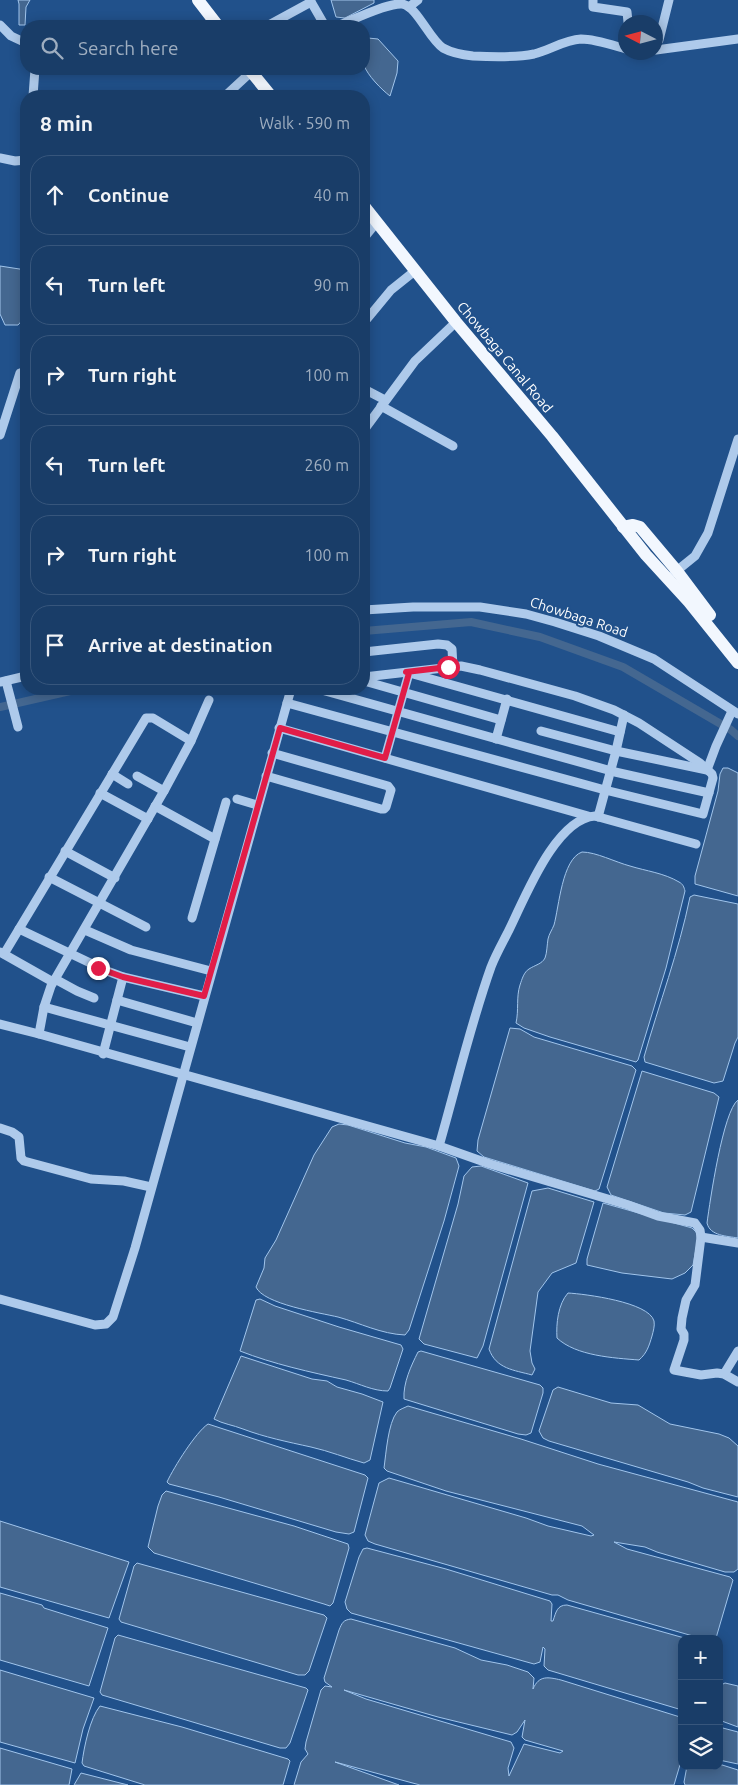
<!DOCTYPE html>
<meta charset="utf-8">
<style>
body{margin:0;font-family:Ubuntu,sans-serif;background:#22446e;color:#f1f3f6}
.controls{position:absolute;right:15px;bottom:15px;display:grid;overflow:hidden;border-radius:10px;box-shadow:0 2px 12px #0003}
.controls button{width:45px;height:45px;display:grid;place-items:center;padding:0;border:0;border-bottom:1px solid #37567c;background:#193d68;color:#f1f3f6;font:25px sans-serif}
.compass{position:absolute;left:618px;top:15px;width:45px;height:45px;border-radius:50%;background:#193d68;box-shadow:0 2px 12px #0003;rotate:276deg}
.stop{position:absolute;width:15px;height:15px;margin:-11px;border:4px solid #e11d48;border-radius:50%;background:#fff}
.stop.end{background:#e11d48;border-color:#fff;box-shadow:0 1px 5px #0008}
.list{margin:0;padding:0;list-style:none}
h2{display:flex;justify-content:space-between;align-items:center;height:65px;margin:0;padding:0 20px;font-size:21px}
h2 small{font-size:16px;font-weight:400;color:#9faec0}
.list li{display:grid;grid-template-columns:32px 1fr auto;gap:15px;align-items:center;box-sizing:border-box;height:80px;margin:0 10px 10px;padding:0 10px;border:1px solid #37567c;border-radius:20px}
.list b{display:block;font-size:19px;white-space:nowrap}
.list em{font-size:16px;font-style:normal;color:#9faec0}
.icon{flex:none;width:28px;height:28px;fill:none;stroke:currentColor;stroke-width:2;stroke-linecap:round;stroke-linejoin:round}
.map{position:relative;flex:none;width:738px;height:1785px;overflow:hidden}
.search{position:absolute;background:#193d68;box-shadow:0 2px 12px #0003;left:20px;top:20px;width:350px;height:55px;display:flex;align-items:center;gap:12px;box-sizing:border-box;padding:0 18px;border-radius:20px;color:#9faec0;font-size:19px}
.panel{position:absolute;background:#193d68;box-shadow:0 2px 12px #0003;left:20px;top:90px;width:350px;height:605px;border-radius:20px}
.map>svg:first-child{display:block}
.water{fill:#446790;stroke:#a1c5ec;fill-rule:evenodd}
.lines{fill:none;stroke-linecap:round;stroke-linejoin:round}
.canal{stroke:#446790;stroke-width:8}
.minor{stroke:#aecaeb;stroke-width:9}
.major{stroke:#f2f7fe;stroke-width:12}
.route{stroke:#e11d48;stroke-width:6}
.labels{text-anchor:middle;stroke-width:4;stroke-linejoin:round;paint-order:stroke}
.street-label{font-size:14px;fill:#fff;stroke:#21518b}
</style>
<div class="map">
<svg width="738" height="1785" viewBox="0 0 738 1785">
<rect width="100%" height="100%" fill="#21518b"/>
<g class="water">
<polygon points="18,0 30,0 26,7 25,25 19,25 19,4"/>
<polygon points="331,0 374,0 374,3 345,18 336,17"/>
<path d="M368,38L378,39L398,61L397,73L390,96C382,90 367,75 364,65C361,57 366,47 368,38Z"/>
<polygon points="0,266 26,270 26,316 18,325 5,325 0,314"/>
<polygon points="723,768 728,768 738,773 738,896 695,884 695,876 718,791 720,774"/>
<path d="M582,852C596,852 615,862 630,866C646,871 664,873 679,882C683,884 684,887 685,891L666,968L638,1060L636,1062L550,1037L524,1028L516,1023C519,1010 516,997 520,985C522,979 524,972 529,969C535,965 542,964 545,958C547,953 547,945 548,939C549,934 552,930 554,925C559,907 562,859 582,852Z"/>
<path d="M694,895L738,904V1037L735,1043L723,1081L714,1083L645,1062L644,1057C659,1004 679,951 690,897Z"/>
<polygon points="510,1028 520,1029 534,1037 632,1066 636,1070 599,1189 595,1191 484,1157 477,1151 478,1140"/>
<polygon points="642,1071 714,1093 719,1097 691,1212 685,1215 664,1213 611,1195 607,1187"/>
<path d="M738,1100V1238C727,1236 710,1236 707,1223C710,1201 723,1111 738,1100Z"/>
<path d="M339,1124L348,1125L405,1143L426,1147L456,1158L459,1166L444,1221L409,1330L405,1335C381,1334 360,1323 338,1317C321,1313 263,1304 256,1287L264,1268L265,1258L276,1240L314,1155L332,1127Z"/>
<polygon points="481,1166 528,1183 483,1346 477,1358 424,1344 419,1339 458,1204 464,1176 472,1167"/>
<path d="M548,1188L594,1202L576,1263L552,1273L538,1292L530,1351L532,1363L535,1369L532,1375C514,1370 496,1369 489,1349L532,1191Z"/>
<polygon points="603,1203 692,1228 696,1232 698,1238 693,1265 685,1273 672,1279 622,1273 587,1265 587,1259"/>
<path d="M568,1293C585,1294 649,1302 654,1321C655,1326 653,1332 652,1336C649,1346 647,1353 639,1360C614,1358 576,1356 557,1338C556,1324 558,1304 568,1293Z"/>
<path d="M260,1299L275,1306L339,1327L401,1345L403,1349L390,1388L388,1391C373,1391 360,1384 346,1380C310,1372 273,1364 240,1351L256,1300Z"/>
<path d="M421,1351L540,1385L543,1388V1393L531,1433L526,1435L518,1434L404,1399C403,1383 411,1366 418,1352Z"/>
<path d="M241,1356L312,1379L327,1381L337,1387L362,1394L383,1402L370,1460L364,1463C346,1458 329,1451 311,1447C288,1442 264,1437 243,1429C233,1425 223,1424 214,1419Z"/>
<polygon points="558,1387 611,1403 638,1405 670,1424 719,1434 729,1438 738,1446 738,1497 703,1488 688,1482 549,1441 543,1438 539,1431 553,1390"/>
<path d="M408,1406L521,1439L598,1464L738,1502V1569L734,1572H725L657,1552L645,1547L614,1542L627,1549L730,1577L733,1580L716,1638L703,1639L686,1634L568,1600L558,1595H552L375,1544L368,1541L365,1535L379,1483L389,1478L526,1518L548,1526L591,1536L594,1535L582,1526L446,1491L387,1471L384,1468C386,1454 388,1423 397,1412C400,1409 404,1408 408,1406Z"/>
<path d="M208,1424L365,1475L368,1478L354,1532L349,1534L336,1532L219,1497L169,1484L167,1482C174,1467 196,1432 208,1424Z"/>
<polygon points="166,1491 294,1526 348,1544 349,1548 333,1603 330,1606 324,1604 154,1553 148,1547 158,1506 162,1495"/>
<polygon points="0,1521 129,1562 109,1618 0,1587"/>
<path d="M367,1548L446,1569L550,1601L552,1604L551,1621H553C556,1612 557,1605 567,1605L688,1639H682V1710L548,1670L544,1666L545,1649L543,1647L540,1662L534,1664L351,1613L347,1609L345,1602L359,1557L363,1549Z"/>
<polygon points="137,1563 324,1615 327,1618 309,1671 305,1675 298,1675 121,1622 119,1619 134,1566"/>
<polygon points="0,1593 42,1605 44,1608 108,1628 89,1686 0,1660"/>
<path d="M351,1619L455,1648L481,1660L507,1665L528,1672L534,1678L533,1689C539,1675 548,1677 561,1680L680,1717L682,1718V1758L674,1785H420L335,1762L399,1785H294L301,1762L308,1754L305,1749L306,1742L321,1690L325,1686L332,1687L325,1682L324,1678L339,1630C342,1623 343,1620 351,1619ZM344,1690L438,1717L512,1735L517,1732L525,1720L522,1737L525,1740L563,1751L560,1753L524,1744L509,1776L508,1768L514,1748L511,1742L366,1699Z"/>
<polygon points="118,1635 306,1688 308,1690 290,1743 286,1748 280,1748 102,1695 100,1692 115,1638"/>
<polygon points="0,1670 94,1698 83,1729 75,1763 0,1742"/>
<polygon points="725,1683 738,1686 738,1727 719,1720 719,1686"/>
<path d="M100,1706L182,1727L288,1759L290,1761L283,1785H145L84,1766L82,1763C84,1747 90,1718 100,1706Z"/>
<polygon points="719,1727 738,1732 738,1764 719,1760"/>
<polygon points="0,1748 72,1769 69,1785 0,1785"/>
<polygon points="719,1764 738,1770 738,1785 685,1785 684,1782 687,1766 719,1766"/>
<polygon points="81,1773 128,1785 74,1785"/>
</g>
<g class="lines">
<g class="canal">
<polyline points="364,631 471,622 540,637 623,667 731,730 738,736"/>
<polyline points="0,707 79,689"/>
</g>
<g class="minor">
<polyline points="310,0 325,26"/>
<polyline points="593,0 593,7 627,12 628,22"/>
<polyline points="409,7 418,0"/>
<polyline points="0,25 11,36 26,43"/>
<polyline points="267,26 311,2"/>
<path d="M337,26C353,20 386,3 402,4C417,6 429,39 443,48C452,53 463,55 473,56C492,57 515,58 534,54C550,50 564,40 581,39C595,39 612,45 626,49"/>
<polyline points="656,43 659,40 669,0"/>
<polyline points="656,50 738,39"/>
<polyline points="33,96 35,69"/>
<polyline points="225,96 251,72"/>
<polyline points="0,158 15,161 26,160"/>
<polyline points="364,238 377,222"/>
<polyline points="367,319 391,290 416,270"/>
<polyline points="364,389 385,400"/>
<polyline points="381,406 453,446"/>
<polyline points="364,430 415,361 456,322"/>
<polyline points="0,435 20,373 26,372"/>
<polyline points="674,573 695,556 708,533 738,439"/>
<polyline points="364,610 413,607 480,607 526,614 555,622 599,636 654,659 738,714"/>
<polyline points="364,652 438,644 447,645 452,649 453,667"/>
<polyline points="413,674 620,732"/>
<polyline points="6,681 18,727"/>
<polyline points="364,681 501,720"/>
<polyline points="0,682 26,676"/>
<polyline points="318,689 615,772 709,793"/>
<polyline points="209,700 191,741 164,791 51,986 44,1007 39,1034 439,1146 490,1164 628,1205 658,1216 695,1223 700,1230 701,1237 695,1285 686,1300 682,1318 681,1329 684,1334 684,1340 674,1370 701,1375 717,1373 724,1374 738,1382"/>
<polyline points="287,703 605,790 703,814 713,778 712,774 700,763 639,723 614,710 575,696 480,670 461,666 364,677"/>
<polyline points="279,728 588,816"/>
<polyline points="541,731 616,751 707,770 716,746 732,711"/>
<polyline points="496,739 507,699"/>
<polyline points="385,758 409,673"/>
<polyline points="112,774 128,784"/>
<polyline points="137,776 164,791"/>
<polyline points="266,776 381,809 384,809 386,807 391,790 388,786 272,753"/>
<polyline points="100,793 148,819"/>
<polyline points="237,799 257,805"/>
<polyline points="155,806 215,839"/>
<polyline points="598,817 616,751 624,715"/>
<polyline points="65,851 115,878"/>
<polyline points="49,877 146,927"/>
<polyline points="192,918 226,802"/>
<polyline points="19,929 107,971 123,977 204,996"/>
<polyline points="85,930 131,950 211,971"/>
<polyline points="0,952 53,982"/>
<polyline points="4,954 146,718 153,718 191,741"/>
<polyline points="55,979 77,991 94,998"/>
<polyline points="117,1000 197,1023"/>
<polyline points="44,1007 190,1047"/>
<polyline points="0,1024 39,1034"/>
<polyline points="103,1054 123,977"/>
<polyline points="0,1128 12,1132 19,1137 21,1158 24,1161 91,1179 124,1181 151,1187"/>
<path d="M439,1146C456,1087 470,1026 491,967C496,954 503,942 509,930C525,898 555,819 595,816L696,844"/>
<polyline points="701,1237 738,1243"/>
<polyline points="0,1299 95,1325 106,1324 113,1317 135,1248 291,689"/>
<polyline points="724,1374 738,1351"/>
</g>
<g class="major">
<polyline points="198,0 218,26"/>
<polyline points="249,69 271,96"/>
<polyline points="364,206 456,322 552,436 646,555 689,602 738,663"/>
<polyline points="623,527 633,525 640,527 677,571 710,615"/>
</g>
</g>
<g class="lines">
<polyline class="route" points="98,968 123,977 204,996 280,728 385,758 409,673 406,672 448,667"/>
</g>
<g class="labels">
<g class="street-label">
<text transform="translate(505 357) rotate(50)" y="5">Chowbaga Canal Road</text>
<text transform="translate(579 617) rotate(18)" y="5">Chowbaga Road</text>
</g>
</g>
</svg>
<div class="controls">
<button>+</button>
<button>−</button>
<button><svg class="icon" aria-label="layers" viewBox="0 0 24 24"><path d="M12 4l9 5-9 5-9-5zM3 14l9 5 9-5"/></svg></button>
</div>
<svg class="compass" viewBox="-18 -18 36 36"><path d="M0-13l5 13h-10z" fill="#e53935"/><path d="M0 13l5-13h-10z" fill="#9faec0"/></svg>
<div class="stop" style="left:448px;top:667px"></div>
<div class="stop end" style="left:98px;top:968px"></div>
<div class="search"><svg class="icon" aria-label="search" viewBox="0 0 24 24"><circle cx="10" cy="10" r="6"/><path d="M15 15l6 6"/></svg>Search here</div>
<section class="panel">
<h2>8 min<small>Walk · 590 m</small></h2>
<ul class="list">
<li><svg class="icon" aria-label="ahead" viewBox="0 0 24 24"><path d="M12 20V5M6 11l6-6 6 6"/></svg><div><b>Continue</b></div><em>40 m</em></li>
<li><svg class="icon" aria-label="left" viewBox="0 0 24 24"><path d="M17 20v-9H6M10 6l-5 5 5 5"/></svg><div><b>Turn left</b></div><em>90 m</em></li>
<li><svg class="icon" aria-label="right" viewBox="0 0 24 24"><path d="M7 20v-9h11M14 6l5 5-5 5"/></svg><div><b>Turn right</b></div><em>100 m</em></li>
<li><svg class="icon" aria-label="left" viewBox="0 0 24 24"><path d="M17 20v-9H6M10 6l-5 5 5 5"/></svg><div><b>Turn left</b></div><em>260 m</em></li>
<li><svg class="icon" aria-label="right" viewBox="0 0 24 24"><path d="M7 20v-9h11M14 6l5 5-5 5"/></svg><div><b>Turn right</b></div><em>100 m</em></li>
<li><svg class="icon" aria-label="arrive" viewBox="0 0 24 24"><path d="M6 21V4h12l-3 4 3 4H6"/></svg><div><b>Arrive at destination</b></div></li>
</ul>
</section>
</div>
